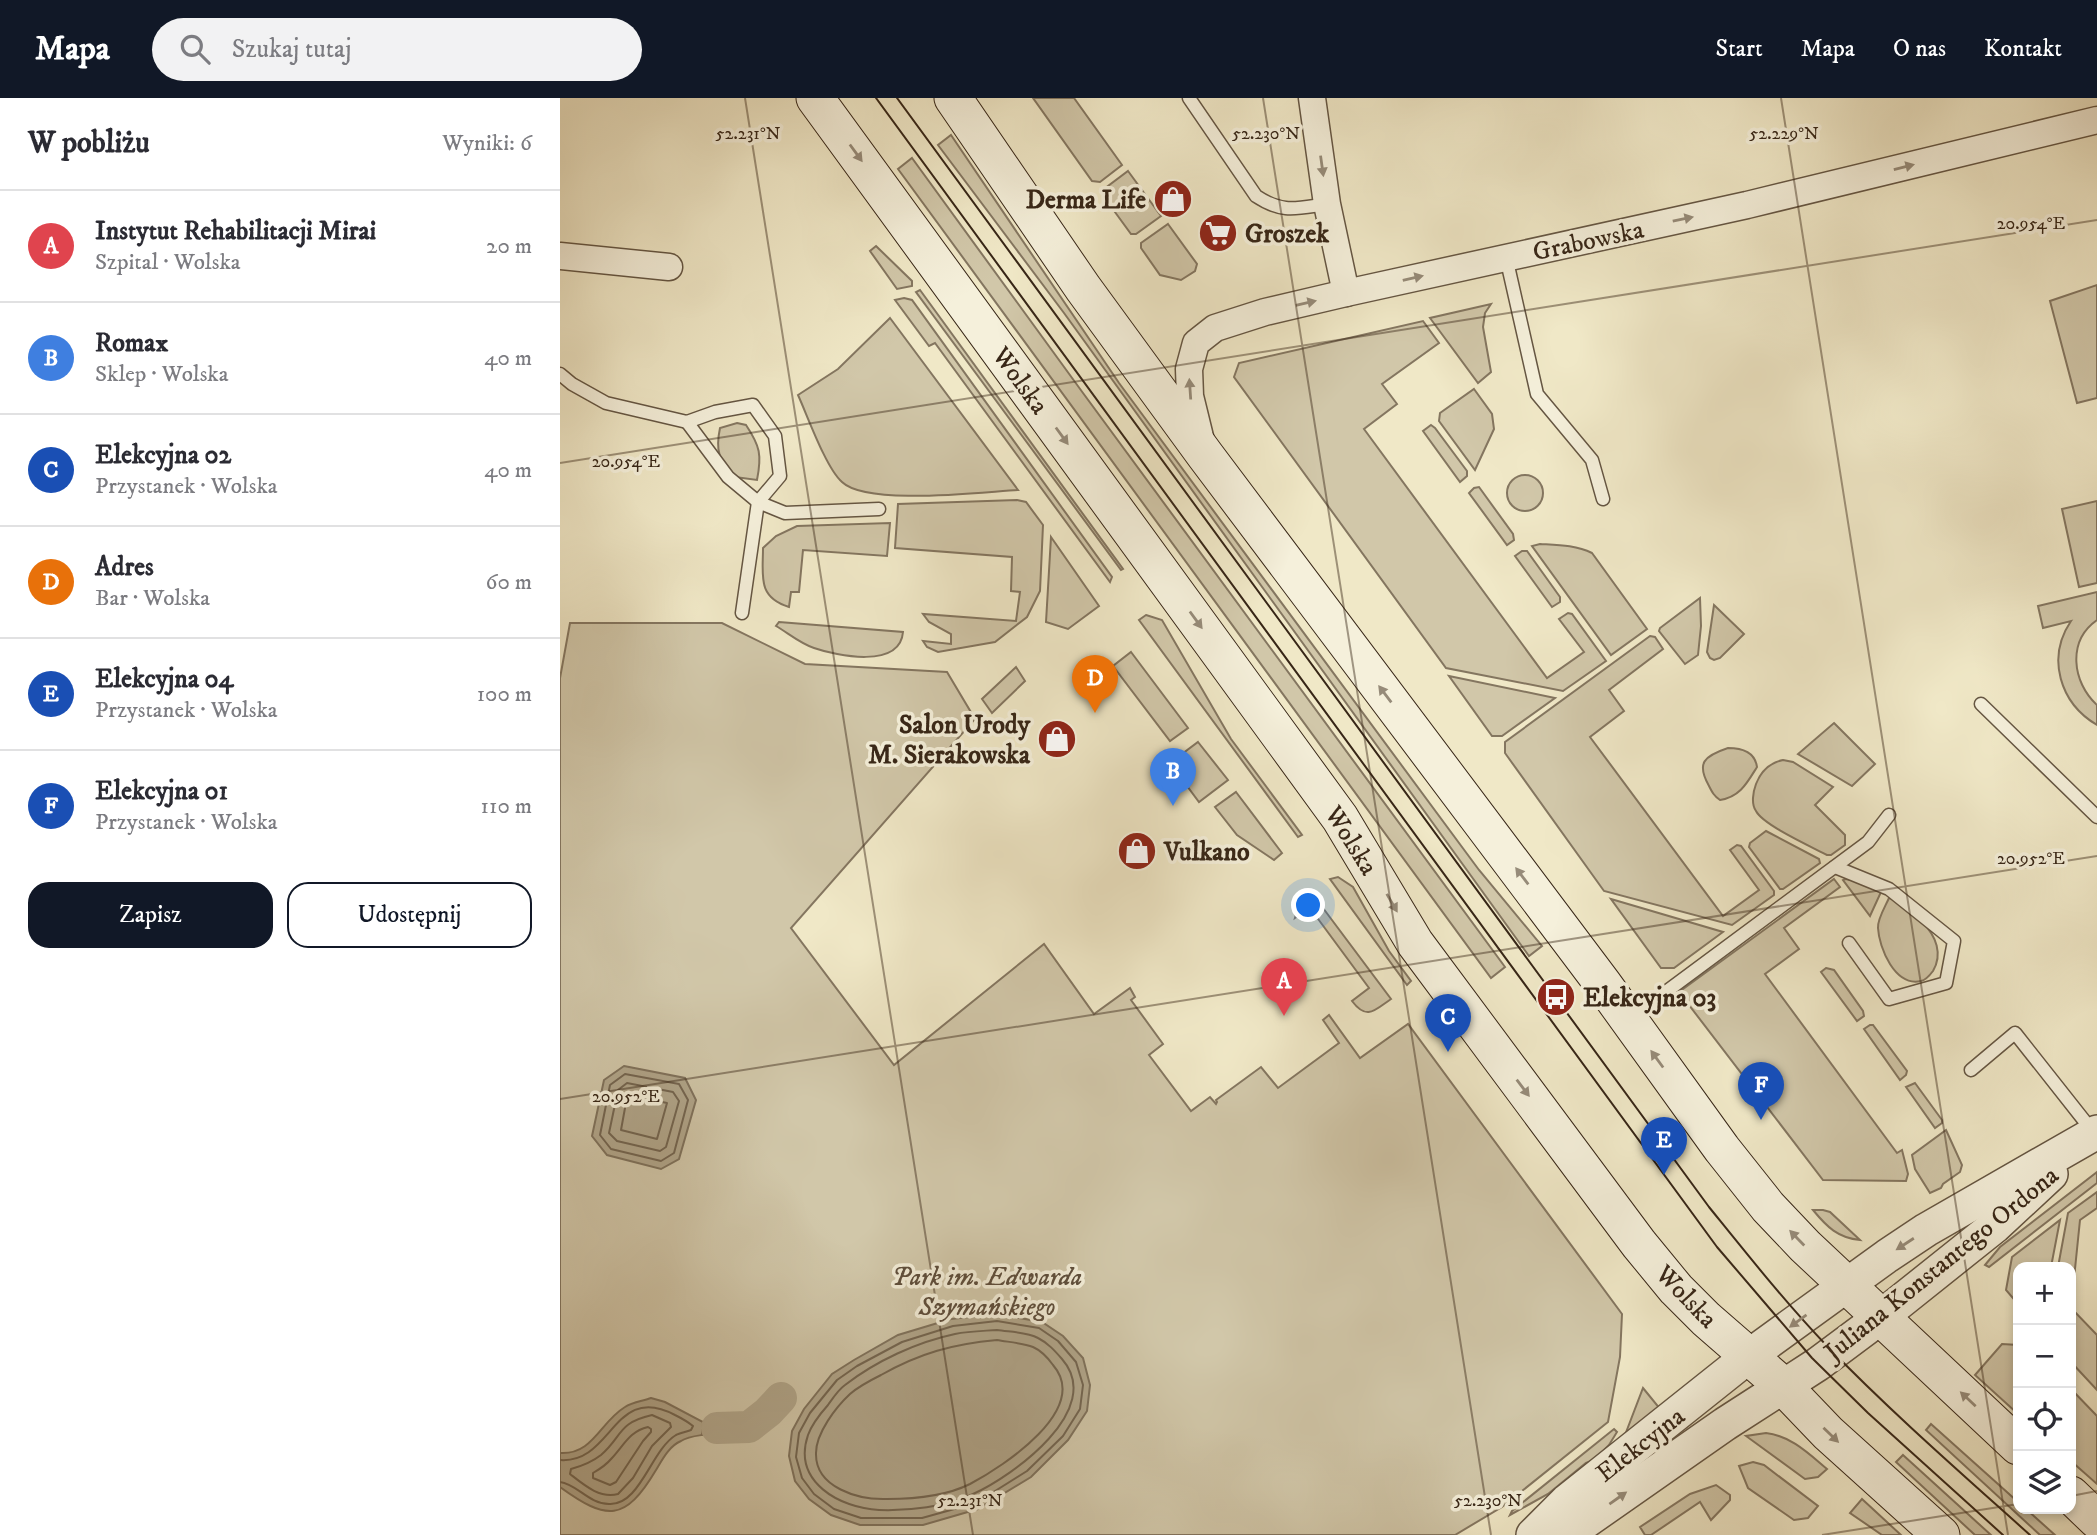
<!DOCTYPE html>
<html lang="pl">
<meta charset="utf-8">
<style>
body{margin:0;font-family:"IM FELL DW Pica",serif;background:#f2f2f3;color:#2b2b33}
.controls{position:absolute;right:21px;bottom:21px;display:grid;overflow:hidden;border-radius:14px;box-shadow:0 4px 10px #0003}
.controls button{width:63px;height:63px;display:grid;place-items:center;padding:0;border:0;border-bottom:2px solid #e1e1e2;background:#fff;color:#2b2b33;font:35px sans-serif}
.you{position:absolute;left:749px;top:808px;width:24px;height:24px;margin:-18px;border:5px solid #fff;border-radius:50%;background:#1a73e8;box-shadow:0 0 0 10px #1a73e833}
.badge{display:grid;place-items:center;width:46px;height:46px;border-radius:50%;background:#111827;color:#fff;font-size:23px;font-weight:700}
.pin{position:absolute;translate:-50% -58px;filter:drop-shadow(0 2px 4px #0008)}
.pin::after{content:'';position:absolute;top:37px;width:24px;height:21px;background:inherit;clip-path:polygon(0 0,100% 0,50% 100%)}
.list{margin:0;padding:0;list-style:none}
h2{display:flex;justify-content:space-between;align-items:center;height:91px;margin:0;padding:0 28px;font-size:30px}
h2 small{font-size:23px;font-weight:400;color:#7c7c81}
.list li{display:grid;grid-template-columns:46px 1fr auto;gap:21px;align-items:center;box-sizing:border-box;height:112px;padding:0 28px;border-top:2px solid #e1e1e2}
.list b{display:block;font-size:26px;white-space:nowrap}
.list p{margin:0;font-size:23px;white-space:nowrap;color:#7c7c81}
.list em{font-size:23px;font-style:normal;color:#7c7c81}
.actions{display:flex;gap:14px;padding:21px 28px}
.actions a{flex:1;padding:16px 0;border:2px solid #111827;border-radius:21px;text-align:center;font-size:24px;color:#111827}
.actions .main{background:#111827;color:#fff}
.icon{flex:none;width:38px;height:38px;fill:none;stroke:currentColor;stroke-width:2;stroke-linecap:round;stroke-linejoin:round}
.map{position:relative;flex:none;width:1537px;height:1437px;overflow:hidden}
header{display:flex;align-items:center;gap:42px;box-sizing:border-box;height:98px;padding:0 35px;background:#111827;color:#fff}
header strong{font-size:33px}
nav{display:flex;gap:38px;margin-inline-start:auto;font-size:24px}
.search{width:490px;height:63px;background:#f2f2f3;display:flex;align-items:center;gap:18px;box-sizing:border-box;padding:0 24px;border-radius:38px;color:#7c7c81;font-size:26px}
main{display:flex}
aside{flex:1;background:#fff}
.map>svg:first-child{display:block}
.green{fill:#d1c7a9;stroke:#847660;stroke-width:2}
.water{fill:#b1a68b;stroke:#80735d;stroke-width:2}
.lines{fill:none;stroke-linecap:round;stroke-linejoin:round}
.shore{stroke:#746651;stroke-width:2}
.canal{stroke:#b1a68b;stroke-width:32}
.service-casing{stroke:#655643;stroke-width:15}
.minor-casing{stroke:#655643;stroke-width:29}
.tertiary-casing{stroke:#655643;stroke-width:36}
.secondary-casing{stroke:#372617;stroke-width:39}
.service{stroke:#f5f0db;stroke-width:12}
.minor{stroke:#f5f0db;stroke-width:26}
.tertiary{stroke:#f5f0db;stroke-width:33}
.secondary{stroke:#f5f0db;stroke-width:37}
.tram{stroke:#372617;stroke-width:2}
.oneway{fill:#968b79}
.ticks{fill:none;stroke:#372617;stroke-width:2;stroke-opacity:0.45}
.labels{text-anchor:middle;stroke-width:7;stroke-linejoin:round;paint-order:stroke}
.poi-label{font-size:26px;font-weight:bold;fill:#372617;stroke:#f5f0db;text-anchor:start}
.street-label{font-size:26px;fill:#372617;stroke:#f5f0db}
.park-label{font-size:26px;font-style:italic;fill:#5e4e3c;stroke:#f5f0db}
.ticks-label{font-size:18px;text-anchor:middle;fill:#372617;stroke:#f5f0db;stroke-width:7;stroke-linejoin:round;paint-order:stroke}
</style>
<header>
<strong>Mapa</strong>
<div class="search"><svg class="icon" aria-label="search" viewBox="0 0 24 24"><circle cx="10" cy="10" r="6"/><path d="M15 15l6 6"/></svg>Szukaj tutaj</div>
<nav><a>Start</a><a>Mapa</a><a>O nas</a><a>Kontakt</a></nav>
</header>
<main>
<aside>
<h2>W pobliżu<small>Wyniki: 6</small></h2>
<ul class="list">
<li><span class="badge" style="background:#e0444e">A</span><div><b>Instytut Rehabilitacji Mirai</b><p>Szpital · Wolska</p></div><em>20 m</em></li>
<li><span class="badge" style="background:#3f7fe0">B</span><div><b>Romax</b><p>Sklep · Wolska</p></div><em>40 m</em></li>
<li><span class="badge" style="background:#1a4fb4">C</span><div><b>Elekcyjna 02</b><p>Przystanek · Wolska</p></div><em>40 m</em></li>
<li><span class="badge" style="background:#e8710a">D</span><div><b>Adres</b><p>Bar · Wolska</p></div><em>60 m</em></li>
<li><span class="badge" style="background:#1a4fb4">E</span><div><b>Elekcyjna 04</b><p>Przystanek · Wolska</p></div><em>100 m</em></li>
<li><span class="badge" style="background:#1a4fb4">F</span><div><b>Elekcyjna 01</b><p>Przystanek · Wolska</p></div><em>110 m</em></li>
</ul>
<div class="actions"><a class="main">Zapisz</a><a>Udostępnij</a></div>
</aside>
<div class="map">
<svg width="1537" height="1437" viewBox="0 0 1537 1437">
<rect width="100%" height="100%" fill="#f0e8c7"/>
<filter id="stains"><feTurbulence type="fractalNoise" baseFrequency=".00286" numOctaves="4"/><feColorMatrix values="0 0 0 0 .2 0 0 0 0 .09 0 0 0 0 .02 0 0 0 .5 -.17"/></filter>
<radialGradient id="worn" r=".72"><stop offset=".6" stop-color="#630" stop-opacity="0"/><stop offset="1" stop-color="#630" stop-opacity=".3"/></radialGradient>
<g class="green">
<polygon points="473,0 514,0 562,67 540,84 532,83"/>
<polygon points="391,37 559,285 919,772 982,848 969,858 504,215 378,47"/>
<polygon points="352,60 523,295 945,869 931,880 338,71"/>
<polygon points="568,73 601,118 576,136 571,136 544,99 544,91"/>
<polygon points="608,126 637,166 635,173 621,182 600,177 581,150 581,145"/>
<polygon points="316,148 352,183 352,188 337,191 310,153"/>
<polygon points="1537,187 1537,300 1517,305 1490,203"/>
<polygon points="360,192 563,471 561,472 356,194"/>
<polygon points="344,200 352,202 552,479 550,484 375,245 369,248 335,202"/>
<polygon points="931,206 925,215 923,229 931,274 918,285 870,220"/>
<path d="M330,220L458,392C421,394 307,408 282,384C266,370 248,319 238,297L278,271Z"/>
<polygon points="863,223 879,245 822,286 837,306 804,331 987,580 1024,554 999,521 1008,515 1012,516 1046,563 1003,593 886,570 674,279 679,265"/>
<polygon points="914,291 932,316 934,331 915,372 879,323 880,315"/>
<path d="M177,325L186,327C200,348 202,357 197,382L175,379C159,361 155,354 160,330Z"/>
<polygon points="871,327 875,330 907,373 907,378 900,384 863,333"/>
<circle cx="965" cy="395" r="18"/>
<polygon points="919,389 953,436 954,442 947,447 909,395 914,390"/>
<polygon points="457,402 466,404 483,427 480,493 467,519 435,544 378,554 367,549 363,543 391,546 391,536 369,524 363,516 456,523 460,494 451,493 452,459 335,450 338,406"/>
<polygon points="1537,403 1537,485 1519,489 1502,411"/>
<path d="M330,425L327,458L243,452L239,494H231L229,509C197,499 203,478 203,450L216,438L237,428Z"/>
<polygon points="491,439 539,508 508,531 486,524"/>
<path d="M980,446C998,447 1016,447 1032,455L1087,531L1051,557L972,448Z"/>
<polygon points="962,453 967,453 1000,499 1000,504 992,509 955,458"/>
<path d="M1537,494V522C1507,543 1512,584 1537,607V627C1500,605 1486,560 1511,523L1483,530L1478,508Z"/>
<polygon points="1140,500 1141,528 1138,557 1125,566 1099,533 1100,530"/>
<polygon points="1154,507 1184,536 1160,560 1154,562 1150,560 1147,554"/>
<polygon points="586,517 602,522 671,641 742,737 738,739 579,522"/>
<path d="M219,524L343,534C340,571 277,558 254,550C241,546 228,535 216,528Z"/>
<polygon points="10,525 162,525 245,566 387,574 415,621 231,830 334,967 484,846 534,916 570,890 575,899 571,902 603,946 589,957 631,1013 650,999 656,1006 657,1004 656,1002 701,969 718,990 779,945 763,922 769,917 800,960 848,926 1062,1216 1060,1259 1048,1324 942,1409 895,1437 0,1437 0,580"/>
<polygon points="1090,538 1095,539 1103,551 1049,592 1064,613 1030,639 1163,818 1199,792 1170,752 1177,747 1181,748 1214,793 1214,797 1172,827 1044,793 945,655 945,644"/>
<polygon points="571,554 628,630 610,643 553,568"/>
<polygon points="456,569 465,583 432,615 422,601"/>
<polygon points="889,578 995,600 942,638 932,638"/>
<polygon points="1274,625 1315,666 1292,688 1238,656"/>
<polygon points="638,644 668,682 639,704 610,665"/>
<path d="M1168,650C1182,650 1195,654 1197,669C1187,685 1180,699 1160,702C1154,698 1152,694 1149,688C1136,665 1144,658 1168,650Z"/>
<path d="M1223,662L1233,664L1273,689L1255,707L1285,737V747L1271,757H1267C1252,749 1203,727 1196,713C1191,706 1193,694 1196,686C1201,673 1209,665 1223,662Z"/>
<polygon points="676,694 722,755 714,762 677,737 655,709"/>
<polygon points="1206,733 1259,761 1260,765 1223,791 1220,791 1189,749 1190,745"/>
<polygon points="778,779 793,789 829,853 851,883 847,887 770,781"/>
<polygon points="1274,781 1280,789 1224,830 1239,851 1205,876 1337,1055 1342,1052 1348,1076 1346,1083 1263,1082 1119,894"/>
<polygon points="1285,781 1293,782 1321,794 1310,818 1283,782"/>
<path d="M751,794L831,901C815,912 807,923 792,903L809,890L750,810L735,820L739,806Z"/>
<path d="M1329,800C1341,800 1354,816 1363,825C1376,838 1383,856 1373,873C1370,877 1366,882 1361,883C1335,889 1319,850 1318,830C1317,822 1325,809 1329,800Z"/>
<polygon points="1051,801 1163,834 1114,870 1101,870"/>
<polygon points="1266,870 1274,872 1303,913 1304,918 1297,923 1261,874"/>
<polygon points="1310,927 1313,927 1347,973 1346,977 1340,982 1304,931"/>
<polygon points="1355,985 1382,1022 1382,1025 1375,1030 1346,989"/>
<polygon points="1386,1032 1402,1067 1400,1074 1383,1086 1381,1090 1370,1095 1355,1071 1352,1057"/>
<polygon points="1537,1074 1537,1085 1429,1169 1425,1167 1440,1149"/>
<polygon points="1537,1094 1537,1110 1520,1122 1511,1210 1537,1237 1537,1292 1511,1264 1511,1169 1498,1169 1508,1115"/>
<path d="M1253,1112H1263L1270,1114L1300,1142C1278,1140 1267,1129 1253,1112Z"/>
<polygon points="1500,1122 1491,1169 1458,1169 1458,1206 1446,1192 1452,1159"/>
<polygon points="1442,1246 1458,1247 1458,1316 1415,1277"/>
<polygon points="1083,1290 1101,1312 1065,1337"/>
<polygon points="1511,1291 1537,1318 1537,1386 1511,1363"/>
<polygon points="1371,1326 1458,1404 1458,1411 1466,1411 1495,1437 1480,1437 1366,1332"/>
<polygon points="1054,1331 1057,1334 1049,1347 1034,1362 1026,1365 988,1396 950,1417 952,1413"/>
<path d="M1206,1335C1231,1338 1248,1355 1267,1371L1258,1379L1245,1381L1186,1338Z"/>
<polygon points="1343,1357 1431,1437 1415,1437 1336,1364"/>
<polygon points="1193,1364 1204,1367 1258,1408 1248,1420 1234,1422 1188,1390 1179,1368"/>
<polygon points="1156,1387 1170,1397 1170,1402 1151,1422 1140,1404 1091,1437 1085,1437 1080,1429 1130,1396"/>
<polygon points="1302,1401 1341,1437 1322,1437 1290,1415"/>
</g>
<g class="water">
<polygon points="64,968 125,980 136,1002 119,1061 101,1071 47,1057 32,1038 44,982"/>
<polygon points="437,1216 482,1224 503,1238 523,1260 530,1287 527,1313 508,1342 471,1379 418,1411 363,1427 300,1427 271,1417 249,1401 235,1383 229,1358 232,1333 244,1311 272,1276 294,1262 338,1237 391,1221"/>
<path d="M91,1300L105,1304L143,1324L142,1337C135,1338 127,1339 121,1343C109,1348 102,1362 96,1372C65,1424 47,1423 0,1389V1355C33,1357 40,1324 65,1309C72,1304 83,1303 91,1300Z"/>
</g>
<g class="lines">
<g class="shore">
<polygon points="65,976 119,986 128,1002 114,1055 101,1063 51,1051 40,1037 50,987"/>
<polygon points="67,985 113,994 119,1003 106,1049 100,1053 57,1043 49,1035 58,992"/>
<polygon points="69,997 107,1005 97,1041 61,1032 67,999"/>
<polygon points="437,1223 479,1230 498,1243 516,1264 523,1287 520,1311 503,1338 467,1373 416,1405 362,1420 301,1420 274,1411 254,1396 242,1380 236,1359 239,1335 250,1315 277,1282 297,1268 342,1244 393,1228"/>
<path d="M437,1232C450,1234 467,1234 478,1240C488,1245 495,1253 502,1261C546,1311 453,1378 413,1396C386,1409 348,1413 319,1412C280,1410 232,1384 248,1337C252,1326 260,1316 268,1307C273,1300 278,1292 285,1287C316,1263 357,1244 395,1236C409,1233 423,1233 437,1232Z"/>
<path d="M437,1242C448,1244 463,1245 473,1249C482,1253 488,1260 493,1267C531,1311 444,1368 410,1386C386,1398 354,1401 327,1401C299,1402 255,1390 256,1355C256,1335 276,1309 290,1296C299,1288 311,1282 321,1277C360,1255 393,1246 437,1242Z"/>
<path d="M92,1317L110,1325L111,1329L92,1348L73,1380L58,1396C40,1401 24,1387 10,1376L11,1371C22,1368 32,1364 41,1357C63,1338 57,1325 92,1317Z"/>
<path d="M88,1329L91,1331V1334L83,1343L56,1384L50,1387L33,1380V1375C40,1371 47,1366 52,1360C64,1347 70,1333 88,1329Z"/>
<path d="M0,1362C53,1366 53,1284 115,1317C121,1320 128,1324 133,1328L131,1332C126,1334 120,1335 116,1337C91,1352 80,1408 49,1406C29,1406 17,1386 0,1384"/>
</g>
<polyline class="canal" points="157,1330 189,1329 208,1314 221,1300"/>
<g class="service-casing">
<g id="service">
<path d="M629,0L696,98C723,116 737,110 767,106"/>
<polyline points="946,159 977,296 1032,362 1043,401"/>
<polyline points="0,276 12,286 46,305 127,324 155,314 193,307 215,338 220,378 198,404 182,515"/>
<polyline points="127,324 168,379 198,404 225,415 319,411"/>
<polyline points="1421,606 1537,719"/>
<polyline points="1275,769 1329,791 1394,843 1386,885 1329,901 1289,845"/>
<polyline points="1072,919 1308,744 1329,717"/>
<polyline points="1411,972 1455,935 1534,1035"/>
</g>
</g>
<g class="minor-casing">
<g id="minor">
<polyline points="752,0 767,106 786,195"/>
<polyline points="0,158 109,169"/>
<polyline points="641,343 630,298 629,271 636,245 655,230 705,214 786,195 1187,107 1537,22"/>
</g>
</g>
<g class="tertiary-casing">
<g id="tertiary">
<polyline points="973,1437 1007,1403 1189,1258 1327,1158 1366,1132 1537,1034"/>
<polyline points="1001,1437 1022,1426 1165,1326 1258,1266 1321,1219 1435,1128 1491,1076"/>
</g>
</g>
<g class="secondary-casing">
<g id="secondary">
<polyline points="255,0 780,720 855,845 1079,1146 1116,1191 1146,1221 1223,1288 1268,1335 1381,1437"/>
<polyline points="393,0 523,190 645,357 1043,886 1162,1051 1208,1109 1245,1148 1458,1348"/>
<polyline points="1511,1397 1537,1422"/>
</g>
</g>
<use href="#service" class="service"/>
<use href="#minor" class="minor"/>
<use href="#tertiary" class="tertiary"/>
<use href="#secondary" class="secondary"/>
<g class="tram">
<polyline points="316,0 1157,1149 1252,1260 1308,1315 1443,1437"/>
<path d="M337,0L1149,1109C1187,1156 1225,1204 1267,1248C1331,1314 1401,1375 1470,1437"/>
</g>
</g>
<defs><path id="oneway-solid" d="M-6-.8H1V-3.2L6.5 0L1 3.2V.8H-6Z" transform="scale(1.75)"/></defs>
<g class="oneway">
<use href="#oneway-solid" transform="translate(296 55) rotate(54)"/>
<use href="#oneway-solid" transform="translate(762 68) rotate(82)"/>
<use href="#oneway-solid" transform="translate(1344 69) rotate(-14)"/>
<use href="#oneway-solid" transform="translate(1123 121) rotate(-12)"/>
<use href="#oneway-solid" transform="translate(853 180) rotate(-13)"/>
<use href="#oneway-solid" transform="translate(746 205) rotate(-13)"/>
<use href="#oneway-solid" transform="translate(630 291) rotate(-94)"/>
<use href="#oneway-solid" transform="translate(502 338) rotate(54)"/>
<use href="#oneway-solid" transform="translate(636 522) rotate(54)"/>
<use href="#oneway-solid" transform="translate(825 596) rotate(-127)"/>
<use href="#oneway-solid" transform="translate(962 778) rotate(-127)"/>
<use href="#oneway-solid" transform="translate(832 805) rotate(60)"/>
<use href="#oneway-solid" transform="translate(1097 961) rotate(-126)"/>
<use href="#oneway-solid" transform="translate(963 990) rotate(53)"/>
<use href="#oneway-solid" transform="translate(1237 1140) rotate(-134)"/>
<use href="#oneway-solid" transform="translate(1345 1146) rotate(147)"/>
<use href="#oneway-solid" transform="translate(1238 1223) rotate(144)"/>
<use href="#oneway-solid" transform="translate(1408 1301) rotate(-137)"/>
<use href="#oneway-solid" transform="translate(1271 1337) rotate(44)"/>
<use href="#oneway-solid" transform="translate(1058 1400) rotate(-35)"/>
</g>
<path class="ticks" d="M185,0L413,1437M703,0L931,1437M1221,0L1448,1437M0,365L1537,122M0,1001L1537,758M1511,1398L1537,1393M1262,1437L1458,1406"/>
<defs>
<g id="shop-disc" transform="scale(2.0125)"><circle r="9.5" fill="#8f2418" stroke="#f5f0db"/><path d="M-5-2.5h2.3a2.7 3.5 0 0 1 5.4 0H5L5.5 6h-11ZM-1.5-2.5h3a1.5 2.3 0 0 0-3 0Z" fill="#fff"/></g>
<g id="supermarket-disc" transform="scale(2.0125)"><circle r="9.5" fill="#8f2418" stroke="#f5f0db"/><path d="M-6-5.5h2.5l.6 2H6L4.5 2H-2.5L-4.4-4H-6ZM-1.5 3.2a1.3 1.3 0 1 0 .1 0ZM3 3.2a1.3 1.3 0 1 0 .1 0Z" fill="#fff"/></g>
<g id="bus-disc" transform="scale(2.0125)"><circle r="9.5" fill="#8f2418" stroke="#f5f0db"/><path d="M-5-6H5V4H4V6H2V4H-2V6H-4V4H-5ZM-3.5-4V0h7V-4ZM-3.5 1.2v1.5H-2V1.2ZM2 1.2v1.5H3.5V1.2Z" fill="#fff"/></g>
</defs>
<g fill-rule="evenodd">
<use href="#shop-disc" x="613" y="101"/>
<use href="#supermarket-disc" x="658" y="135"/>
<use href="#shop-disc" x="497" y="641"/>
<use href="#shop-disc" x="577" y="753"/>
<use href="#bus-disc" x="996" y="899"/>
</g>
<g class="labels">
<g class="poi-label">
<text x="586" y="110" text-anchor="end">Derma Life</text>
<text x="685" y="144">Groszek</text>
<text x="470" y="635" text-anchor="end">Salon Urody<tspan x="470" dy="30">M. Sierakowska</tspan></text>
<text x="604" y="762">Vulkano</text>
<text x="1023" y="908">Elekcyjna 03</text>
</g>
<g class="street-label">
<text transform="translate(1028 142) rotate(-12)" y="9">Grabowska</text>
<text transform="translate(461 282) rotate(54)" y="9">Wolska</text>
<text transform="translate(792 742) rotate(58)" y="9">Wolska</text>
<text transform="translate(1381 1165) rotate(-39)" y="9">Juliana Konstantego Ordona</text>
<text transform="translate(1127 1198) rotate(46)" y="9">Wolska</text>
<text transform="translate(1080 1346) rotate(-38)" y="9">Elekcyjna</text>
</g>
<g class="park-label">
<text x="427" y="1187">Park im. Edwarda<tspan x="427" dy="30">Szymańskiego</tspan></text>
</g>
</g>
<g class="ticks-label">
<text x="188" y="41">52.231°N</text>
<text x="706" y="41">52.230°N</text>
<text x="1224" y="41">52.229°N</text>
<text x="1471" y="131">20.954°E</text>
<text x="66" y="369">20.954°E</text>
<text x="1471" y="766">20.952°E</text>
<text x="66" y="1004">20.952°E</text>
<text x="410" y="1408">52.231°N</text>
<text x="928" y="1408">52.230°N</text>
</g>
<rect width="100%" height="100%" filter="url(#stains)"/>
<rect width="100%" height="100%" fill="url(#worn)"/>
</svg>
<div class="controls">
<button>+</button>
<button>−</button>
<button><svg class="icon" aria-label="locate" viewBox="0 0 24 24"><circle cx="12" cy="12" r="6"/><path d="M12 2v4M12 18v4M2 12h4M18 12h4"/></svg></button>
<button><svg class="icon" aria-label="layers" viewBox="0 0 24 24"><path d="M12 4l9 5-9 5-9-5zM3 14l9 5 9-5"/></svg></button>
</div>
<div class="you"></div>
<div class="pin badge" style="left:724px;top:918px;background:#e0444e">A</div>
<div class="pin badge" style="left:613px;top:708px;background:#3f7fe0">B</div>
<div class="pin badge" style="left:888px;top:954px;background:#1a4fb4">C</div>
<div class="pin badge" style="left:535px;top:615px;background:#e8710a">D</div>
<div class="pin badge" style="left:1104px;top:1077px;background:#1a4fb4">E</div>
<div class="pin badge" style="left:1201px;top:1022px;background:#1a4fb4">F</div>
</div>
</main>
